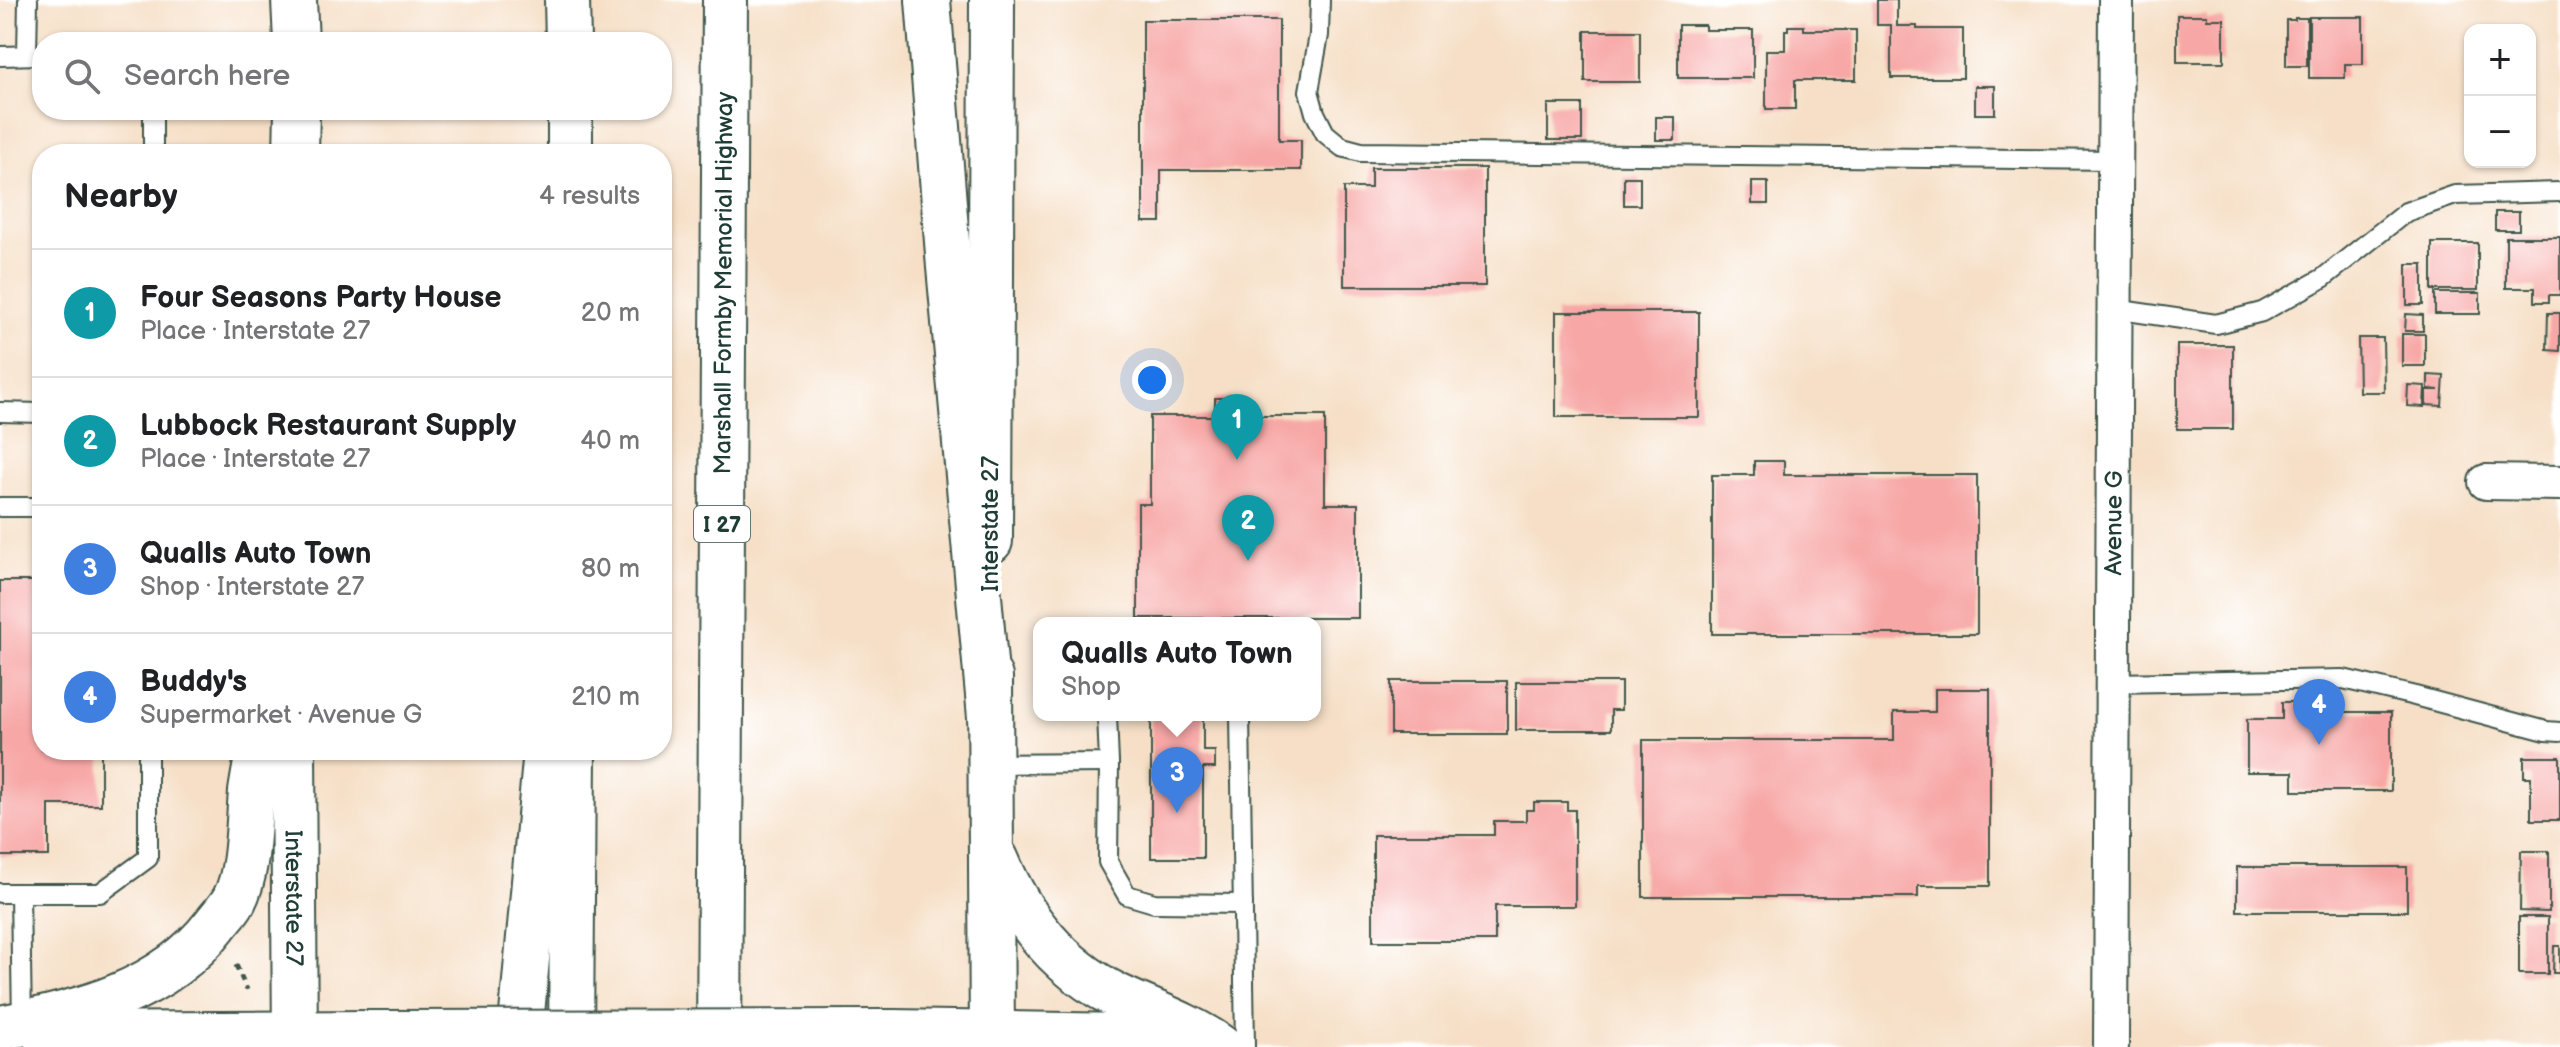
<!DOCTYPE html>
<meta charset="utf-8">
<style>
body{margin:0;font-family:"Balsamiq Sans",sans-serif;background:#f6f6f6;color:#202124}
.controls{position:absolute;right:24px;top:24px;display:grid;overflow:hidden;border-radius:16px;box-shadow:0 2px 6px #0004}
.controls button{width:72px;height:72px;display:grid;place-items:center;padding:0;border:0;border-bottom:2px solid #e0e0e0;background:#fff;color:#202124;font:40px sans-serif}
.you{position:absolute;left:1152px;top:380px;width:28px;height:28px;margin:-20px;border:6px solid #fff;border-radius:50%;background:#1a73e8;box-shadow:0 0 0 12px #1a73e833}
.badge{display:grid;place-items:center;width:52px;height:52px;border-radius:50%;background:#ea580c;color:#fff;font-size:26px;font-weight:700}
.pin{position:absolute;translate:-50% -66px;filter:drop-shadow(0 2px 4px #0008)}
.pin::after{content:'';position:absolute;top:42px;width:28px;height:24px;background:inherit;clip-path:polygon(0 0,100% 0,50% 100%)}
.popup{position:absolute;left:1033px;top:617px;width:288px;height:104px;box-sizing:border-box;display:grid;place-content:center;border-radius:16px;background:#fff;filter:drop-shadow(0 2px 6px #0005);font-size:26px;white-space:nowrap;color:#757577}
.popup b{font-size:30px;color:#202124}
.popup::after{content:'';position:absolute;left:50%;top:100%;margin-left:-16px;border:16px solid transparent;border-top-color:#fff}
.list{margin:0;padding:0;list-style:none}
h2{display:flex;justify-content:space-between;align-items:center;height:104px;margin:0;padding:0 32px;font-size:34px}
h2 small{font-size:26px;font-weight:400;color:#757577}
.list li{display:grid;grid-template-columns:52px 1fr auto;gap:24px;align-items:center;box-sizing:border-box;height:128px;padding:0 32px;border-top:2px solid #e0e0e0}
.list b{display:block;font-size:30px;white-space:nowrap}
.list p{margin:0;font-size:26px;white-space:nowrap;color:#757577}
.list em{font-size:26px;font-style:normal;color:#757577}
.icon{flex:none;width:44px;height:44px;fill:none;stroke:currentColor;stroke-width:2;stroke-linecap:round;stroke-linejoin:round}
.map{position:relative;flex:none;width:2560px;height:1047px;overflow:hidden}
.search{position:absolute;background:#fff;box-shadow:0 2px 6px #0004;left:32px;top:32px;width:640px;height:88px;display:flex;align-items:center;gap:20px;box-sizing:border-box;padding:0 28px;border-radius:32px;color:#757577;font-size:30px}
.panel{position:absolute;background:#fff;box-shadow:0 2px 6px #0004;left:32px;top:144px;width:640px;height:616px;border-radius:32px}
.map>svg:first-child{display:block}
.building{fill:#f7a7a6}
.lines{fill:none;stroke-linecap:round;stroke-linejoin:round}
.service-casing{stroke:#3f554a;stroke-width:22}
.minor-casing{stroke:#3f554a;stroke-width:38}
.secondary-casing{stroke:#3f554a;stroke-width:48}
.motorway-casing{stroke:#3f554a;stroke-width:48}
.path{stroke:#3f554a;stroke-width:5;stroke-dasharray:6 6;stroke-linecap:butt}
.service{stroke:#fff;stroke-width:18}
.minor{stroke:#fff;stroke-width:34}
.secondary{stroke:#fff;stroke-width:44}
.motorway{stroke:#fff;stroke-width:44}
.secondary-bridge-casing{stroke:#3f554a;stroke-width:48;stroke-linecap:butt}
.secondary-bridge{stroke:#fff;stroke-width:44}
.labels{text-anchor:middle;stroke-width:8;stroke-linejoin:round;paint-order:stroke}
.shield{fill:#fff;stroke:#627771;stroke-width:2}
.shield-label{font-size:22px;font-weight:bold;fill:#1f3d34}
.street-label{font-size:24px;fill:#1f3d34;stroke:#fff}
</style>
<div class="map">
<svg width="2560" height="1047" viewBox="0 0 2560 1047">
<rect width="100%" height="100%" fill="#fff"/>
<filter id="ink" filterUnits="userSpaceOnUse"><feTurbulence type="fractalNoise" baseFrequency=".0125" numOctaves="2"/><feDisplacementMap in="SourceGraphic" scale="16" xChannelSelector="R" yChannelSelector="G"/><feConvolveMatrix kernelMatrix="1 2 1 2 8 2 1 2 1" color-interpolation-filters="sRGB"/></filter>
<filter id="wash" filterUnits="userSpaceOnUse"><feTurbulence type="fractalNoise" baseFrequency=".006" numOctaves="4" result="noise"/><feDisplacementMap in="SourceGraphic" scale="32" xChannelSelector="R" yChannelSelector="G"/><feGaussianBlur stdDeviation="1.8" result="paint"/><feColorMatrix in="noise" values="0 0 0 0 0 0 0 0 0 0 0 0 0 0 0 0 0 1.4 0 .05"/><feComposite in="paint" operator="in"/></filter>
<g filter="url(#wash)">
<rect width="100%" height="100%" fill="#f6dfc6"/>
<g id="blocks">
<g class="building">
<polygon points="1877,0 1897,0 1897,26 1917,26 1917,29 1963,29 1963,78 1891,78 1891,25 1877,25"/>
<polygon points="2177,15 2207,15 2207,19 2224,19 2224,62 2177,62"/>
<polygon points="2309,17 2363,17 2363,64 2345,64 2345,78 2309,78"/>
<polygon points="2295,18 2307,18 2307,66 2286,66 2286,20 2295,20"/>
<polygon points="1143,20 1279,20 1279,140 1301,140 1301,170 1161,170 1161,222 1143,222"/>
<polygon points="1678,25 1705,25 1705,30 1753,30 1753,78 1678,78"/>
<polygon points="1788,26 1804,26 1804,30 1856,30 1856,80 1795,80 1795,109 1766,109 1766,50 1785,50 1785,30 1788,30"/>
<rect x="1585" y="31" width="55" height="51"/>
<rect x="1975" y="86" width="20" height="28"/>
<rect x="1548" y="104" width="34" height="36"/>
<rect x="1656" y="117" width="19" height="23"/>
<polygon points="1371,168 1485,168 1485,286 1344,286 1344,188 1371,188"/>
<rect x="1624" y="177" width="16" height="28"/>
<rect x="1752" y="182" width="16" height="22"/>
<rect x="2495" y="212" width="24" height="18"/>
<polygon points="2506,237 2560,237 2560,295 2549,295 2549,302 2535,302 2535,288 2506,288"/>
<rect x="2432" y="243" width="46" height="47"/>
<rect x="2407" y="264" width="16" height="41"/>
<rect x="2435" y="293" width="45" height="21"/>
<rect x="1556" y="312" width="143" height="105"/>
<polygon points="2548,313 2560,313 2560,351 2547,350"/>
<polygon points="2406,314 2423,315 2423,331 2405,331"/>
<rect x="2402" y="334" width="23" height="32"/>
<polygon points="2358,338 2383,338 2384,392 2359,392"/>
<rect x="2177" y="345" width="56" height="84"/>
<polygon points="2428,375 2444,376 2442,406 2426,405 2426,390 2439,390 2428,389"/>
<polygon points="2408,385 2425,386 2424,407 2407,406"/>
<polygon points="1215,398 1236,398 1236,416 1325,416 1325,504 1358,504 1358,618 1138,618 1138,504 1150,504 1150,416 1215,416"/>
<polygon points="1754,461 1784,461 1784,475 1977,475 1977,634 1712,634 1712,475 1754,475"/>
<polygon points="0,581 42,581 42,750 101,750 101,805 49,805 49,856 0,856"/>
<rect x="1391" y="681" width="116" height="53"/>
<polygon points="1516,682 1621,682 1621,710 1611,710 1611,730 1516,730"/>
<polygon points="1935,689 1990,689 1990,886 1918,886 1918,897 1643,897 1643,740 1894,740 1894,712 1935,712"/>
<polygon points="2282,702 2326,702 2326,712 2391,712 2391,791 2293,791 2293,772 2247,772 2247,719 2282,719"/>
<polygon points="1151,715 1203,715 1203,751 1215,751 1215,768 1203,768 1203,858 1151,858"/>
<polygon points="2524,757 2560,757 2560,820 2531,820 2531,777 2524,777"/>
<polygon points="1534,802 1567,802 1567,810 1575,810 1575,906 1495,906 1495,941 1373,941 1373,835 1494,835 1494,821 1526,821 1526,810 1534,810"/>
<polygon points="2521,851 2549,851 2549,912 2520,911"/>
<rect x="2237" y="867" width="170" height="44"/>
<rect x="2519" y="917" width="29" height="57"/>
<polygon points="2554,946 2560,946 2560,973 2553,973"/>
</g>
</g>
</g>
<g filter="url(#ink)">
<use href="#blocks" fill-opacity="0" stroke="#3f554a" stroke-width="2"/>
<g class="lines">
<g class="service-casing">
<g id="service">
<polyline points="1320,0 1319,35 1309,91 1315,113 1325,133 1342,147 1361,152 2115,160"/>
<polyline points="27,55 28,0"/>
<polyline points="0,56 42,55"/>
<polyline points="153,154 153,110"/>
<polyline points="2114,309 2216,324 2262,312 2323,278 2406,212 2455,195 2560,192"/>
<polyline points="0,412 42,413"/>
<polyline points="0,507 42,507"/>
<polyline points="2112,683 2343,679 2415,696 2546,731 2560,732"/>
<polyline points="1240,715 1245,1047"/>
<polyline points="1109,763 1108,862 1127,895 1154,903 1243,904"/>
<polyline points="990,764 1109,763 1107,715"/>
<polyline points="0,893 20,893 22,1024"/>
<polyline points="20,893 100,893 148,858 148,750"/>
</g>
</g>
<g class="minor-casing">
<g id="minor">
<polyline points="2486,482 2560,483"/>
<path id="s1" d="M2111,1047L2116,0"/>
</g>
</g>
<g class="secondary-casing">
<g id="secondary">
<polyline points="294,0 296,42"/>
<polyline points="296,154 297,110"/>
<polyline points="990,541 992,0"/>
<polyline points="990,677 992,1047"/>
<path id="s2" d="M293,750L295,1047"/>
<path d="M996,859C1020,917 1058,966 1115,995C1150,1012 1188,1024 1220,1047"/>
<path d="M0,1028C79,1013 164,992 215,925C221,917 229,909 234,900C249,872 248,824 251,792C253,778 256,764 258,750"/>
<polyline points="893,1032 1187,1037"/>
<polyline points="44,1035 374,1033"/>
</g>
</g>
<g class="motorway-casing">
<g id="motorway">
<polyline points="567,0 568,42"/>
<polyline points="928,0 949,267 990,717"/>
<polyline points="570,110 570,154"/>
<polyline points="519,1047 546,750"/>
<polyline points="571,1047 573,750"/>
<path id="s3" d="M719,1047L725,0"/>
</g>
</g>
<polyline class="path" points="236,965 247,990"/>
<use href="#service" class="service"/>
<use href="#minor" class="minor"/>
<use href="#secondary" class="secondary"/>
<use href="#motorway" class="motorway"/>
<g class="secondary-bridge-casing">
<polyline id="secondary-bridge" points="374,1033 893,1032"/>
</g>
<use href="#secondary-bridge" class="secondary-bridge"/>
</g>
</g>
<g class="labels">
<rect class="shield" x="694" y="506" width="56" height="36" rx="6"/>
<g class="shield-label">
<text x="722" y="532">I 27</text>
</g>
<g class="street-label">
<text dy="8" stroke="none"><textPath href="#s3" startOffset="764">Marshall Formby Memorial Highway</textPath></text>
<text dy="8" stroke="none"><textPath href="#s1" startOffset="524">Avenue G</textPath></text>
<text transform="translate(990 524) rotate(-90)" y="8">Interstate 27</text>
<text dy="8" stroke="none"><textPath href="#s2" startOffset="148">Interstate 27</textPath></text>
</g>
</g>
</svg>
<div class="controls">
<button>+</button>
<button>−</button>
</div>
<div class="you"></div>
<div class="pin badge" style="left:1237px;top:460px;background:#0f9aa8">1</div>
<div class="pin badge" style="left:1248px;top:561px;background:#0f9aa8">2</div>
<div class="pin badge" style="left:1177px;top:813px;background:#3f7fe0">3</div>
<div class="popup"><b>Qualls Auto Town</b>Shop</div>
<div class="pin badge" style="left:2319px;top:745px;background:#3f7fe0">4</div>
<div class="search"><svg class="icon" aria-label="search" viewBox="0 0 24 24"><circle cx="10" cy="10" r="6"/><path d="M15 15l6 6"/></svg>Search here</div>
<section class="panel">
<h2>Nearby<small>4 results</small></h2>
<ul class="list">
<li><span class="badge" style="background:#0f9aa8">1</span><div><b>Four Seasons Party House</b><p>Place · Interstate 27</p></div><em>20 m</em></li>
<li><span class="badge" style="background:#0f9aa8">2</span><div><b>Lubbock Restaurant Supply</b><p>Place · Interstate 27</p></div><em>40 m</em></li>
<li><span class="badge" style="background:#3f7fe0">3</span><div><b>Qualls Auto Town</b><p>Shop · Interstate 27</p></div><em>80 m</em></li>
<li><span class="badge" style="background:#3f7fe0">4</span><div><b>Buddy's</b><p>Supermarket · Avenue G</p></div><em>210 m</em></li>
</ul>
</section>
</div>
